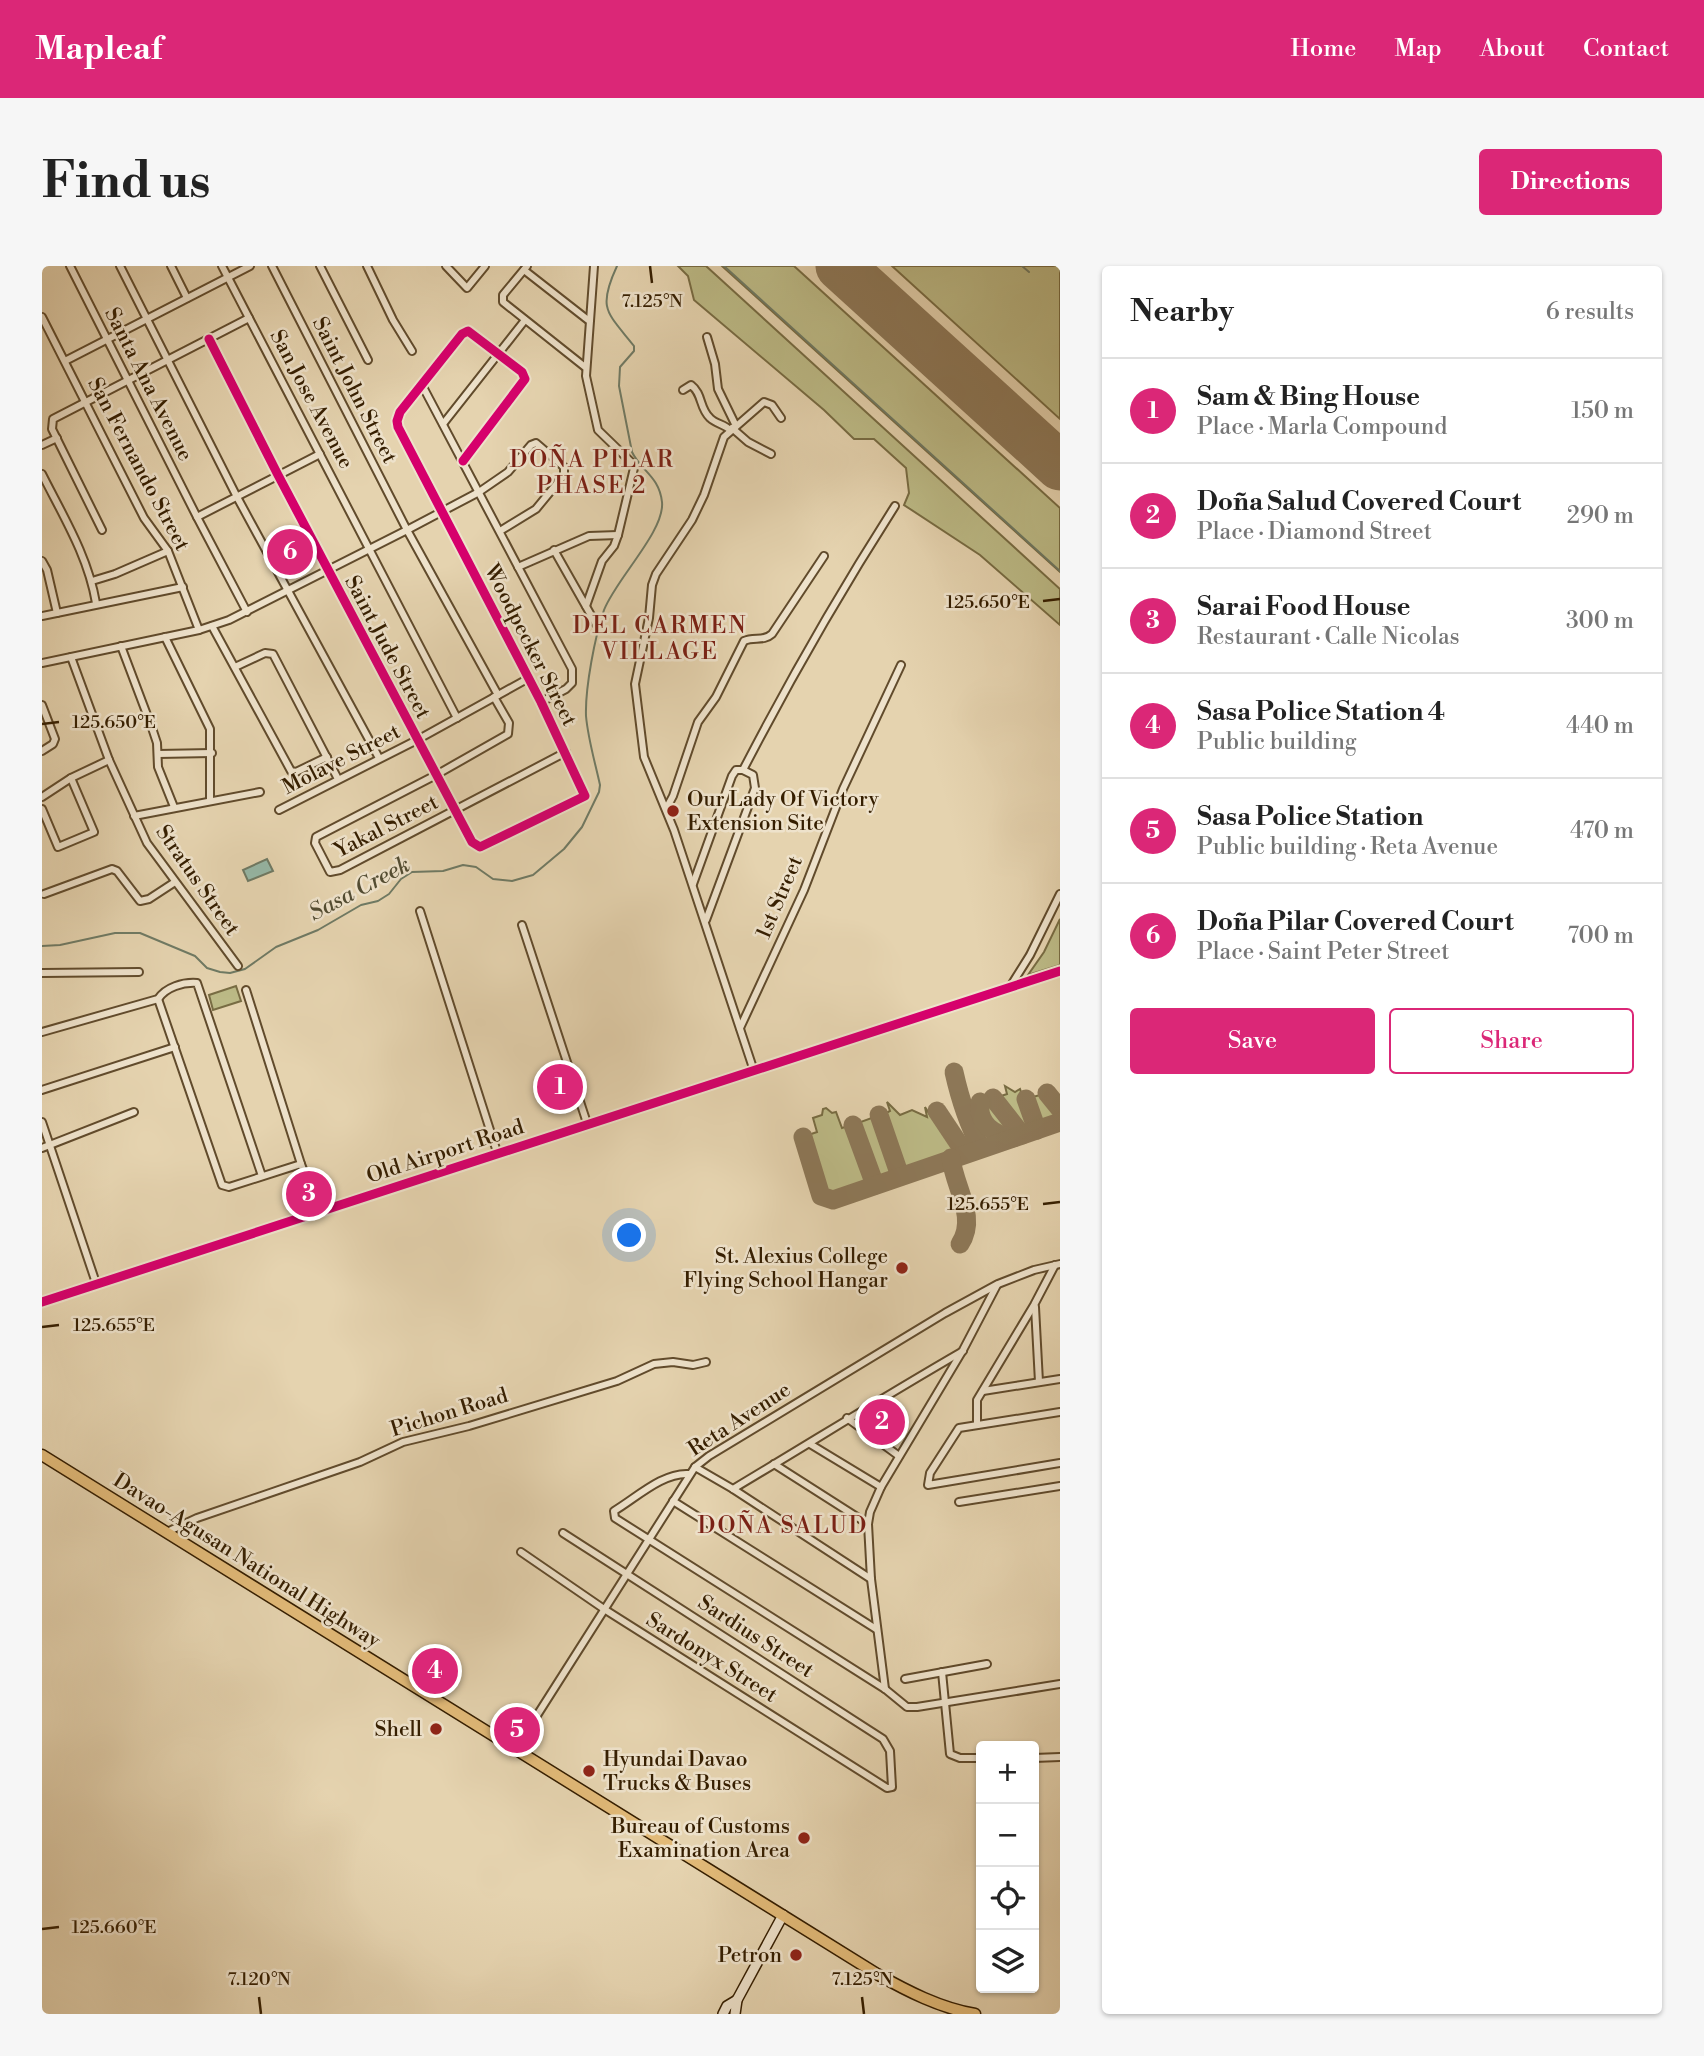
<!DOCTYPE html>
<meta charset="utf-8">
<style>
body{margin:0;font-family:"Libre Bodoni",serif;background:#f6f6f6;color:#222}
.controls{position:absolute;right:21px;bottom:21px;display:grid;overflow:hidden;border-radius:7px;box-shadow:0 2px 5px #0004}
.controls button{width:63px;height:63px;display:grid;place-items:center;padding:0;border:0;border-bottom:2px solid #e0e0e0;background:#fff;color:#222;font:35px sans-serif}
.you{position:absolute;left:588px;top:970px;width:24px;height:24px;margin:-18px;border:5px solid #fff;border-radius:50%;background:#1a73e8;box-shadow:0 0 0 10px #1a73e833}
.badge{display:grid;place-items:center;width:46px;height:46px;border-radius:50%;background:#db2777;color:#fff;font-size:23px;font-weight:700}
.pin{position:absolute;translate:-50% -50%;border:4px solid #fff;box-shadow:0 2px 7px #0006}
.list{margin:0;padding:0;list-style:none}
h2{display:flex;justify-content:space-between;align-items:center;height:91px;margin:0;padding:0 28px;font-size:30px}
h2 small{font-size:23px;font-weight:400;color:#767676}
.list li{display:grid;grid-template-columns:46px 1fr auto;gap:21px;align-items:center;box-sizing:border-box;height:105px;padding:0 28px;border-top:2px solid #e0e0e0}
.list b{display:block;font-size:26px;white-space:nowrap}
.list p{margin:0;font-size:23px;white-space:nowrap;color:#767676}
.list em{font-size:23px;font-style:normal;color:#767676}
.actions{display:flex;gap:14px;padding:21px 28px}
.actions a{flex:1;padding:16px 0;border:2px solid #db2777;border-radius:7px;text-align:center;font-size:24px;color:#db2777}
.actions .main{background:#db2777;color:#fff}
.icon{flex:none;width:38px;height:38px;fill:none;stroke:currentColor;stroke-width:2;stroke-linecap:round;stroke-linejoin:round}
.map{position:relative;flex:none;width:1018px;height:1748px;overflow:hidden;border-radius:7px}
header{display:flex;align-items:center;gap:42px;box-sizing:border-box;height:98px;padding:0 35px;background:#db2777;color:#fff}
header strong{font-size:33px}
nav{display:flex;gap:38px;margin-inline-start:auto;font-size:24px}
.intro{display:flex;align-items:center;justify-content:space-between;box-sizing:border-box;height:168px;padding:0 42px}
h1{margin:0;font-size:49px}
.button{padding:18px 32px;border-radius:7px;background:#db2777;color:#fff;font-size:24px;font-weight:700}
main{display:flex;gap:42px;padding:0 42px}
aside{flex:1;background:#fff;border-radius:7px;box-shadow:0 2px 5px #0004}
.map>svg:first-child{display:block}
.green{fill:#bcba86;stroke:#786c43;stroke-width:2}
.water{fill:#96b8a7;stroke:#6f7a64;stroke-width:2}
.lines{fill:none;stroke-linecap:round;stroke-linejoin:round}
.stream{stroke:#6f7a64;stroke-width:2}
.taxiway{stroke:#8d7858;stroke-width:19}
.runway{stroke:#8d7858;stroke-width:49}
.street-casing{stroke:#614b2c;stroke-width:10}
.secondary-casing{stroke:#351e00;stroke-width:12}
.primary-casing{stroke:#351e00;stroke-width:13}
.street{stroke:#eee2cb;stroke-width:6}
.secondary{stroke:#eee2cb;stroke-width:9}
.primary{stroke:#e2ba78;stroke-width:10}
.cycleway-casing{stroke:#eee2cb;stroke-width:13}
.cycleway{stroke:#d6006c;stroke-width:9}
.ticks{fill:none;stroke:#351e00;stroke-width:2.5}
.poi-dot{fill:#8f2418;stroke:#eee2cb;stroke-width:2.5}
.labels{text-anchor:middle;stroke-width:5;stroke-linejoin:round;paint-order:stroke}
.street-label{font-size:21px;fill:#351e00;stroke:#eee2cb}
.poi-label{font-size:21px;fill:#351e00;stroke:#eee2cb;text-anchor:end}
.neighbourhood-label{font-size:23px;letter-spacing:2px;fill:#7a1f14;stroke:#eee2cb}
.water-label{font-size:23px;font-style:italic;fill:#524c32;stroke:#eee2cb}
.ticks-label{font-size:18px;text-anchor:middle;fill:#351e00;stroke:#eee2cb;stroke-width:5;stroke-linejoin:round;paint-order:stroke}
</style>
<header>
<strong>Mapleaf</strong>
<nav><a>Home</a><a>Map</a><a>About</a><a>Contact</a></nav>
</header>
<div class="intro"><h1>Find us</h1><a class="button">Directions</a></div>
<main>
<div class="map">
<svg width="1018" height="1748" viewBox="0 0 1018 1748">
<rect width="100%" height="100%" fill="#e5d3af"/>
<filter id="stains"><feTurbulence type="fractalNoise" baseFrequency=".00286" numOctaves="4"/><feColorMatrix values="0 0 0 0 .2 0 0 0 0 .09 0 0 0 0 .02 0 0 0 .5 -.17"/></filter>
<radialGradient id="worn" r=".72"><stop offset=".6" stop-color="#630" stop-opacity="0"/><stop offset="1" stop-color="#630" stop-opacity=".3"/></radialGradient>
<g class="green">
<polygon points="636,0 664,0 1018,323 1018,359 938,289 862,239 867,227 864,202 832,173 812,173 782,144 652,34 646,10"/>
<polygon points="680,0 752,0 1018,242 1018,306"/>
<polygon points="850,0 1018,0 1018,153"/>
<polygon points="1018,653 1018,699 986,709 1002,686"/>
<polygon points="194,720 199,735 171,744 167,729"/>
<polygon points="963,820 973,826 978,823 989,855 987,860 976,860 956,831 965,828"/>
<path d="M998,829C1006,831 1015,842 1015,850L1000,855L993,852L987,832Z"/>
<polygon points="947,834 969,862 968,866 958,867 947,858 941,842 944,835"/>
<polygon points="845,836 858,849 870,844 885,851 883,841 888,849 892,847 917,884 858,904 840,849 848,845"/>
<polygon points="784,842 790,847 794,846 800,862 809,859 816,880 813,881 816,890 819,890 828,914 786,928 780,924 764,873 766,869 775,866 771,852 780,849 781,843"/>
<polygon points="835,850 852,905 832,912 823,888 825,887 822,878 820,879 813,858"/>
</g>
<polygon class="water" points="225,593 231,605 206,615 201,604"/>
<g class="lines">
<g class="stream">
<polyline points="682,0 1018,305"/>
<polyline points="980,0 987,6"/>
<path d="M0,680L18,679L73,667H98L153,690L165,702L178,706L188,707L203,703L234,681L276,664L319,639L336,635L347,628L359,613L370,606L401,605L421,599L434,601L451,613L470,615L491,609L522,583L540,561L557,526L558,519C553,496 546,473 544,450C543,422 553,370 562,344C574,313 623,265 620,236C617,210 599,205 590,186L577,120L578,101L592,85V80C565,46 555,43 575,0"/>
</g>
<g class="taxiway">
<path d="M912,806C918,833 926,858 939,882"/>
<polyline points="1005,827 1018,843"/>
<polyline points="951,832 980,869"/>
<polyline points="984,833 995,864"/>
<path d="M938,836C935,858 952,869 971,872"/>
<polyline points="895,845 923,887"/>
<polyline points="837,849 858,910"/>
<polyline points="811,859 833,919"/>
<polyline points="761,871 779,930 791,934 1018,856"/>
<path d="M909,892C912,921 936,951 918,978"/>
</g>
<polyline class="runway" points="798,0 1018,200"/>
<g class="street-casing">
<g id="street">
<polyline points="28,0 155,251 205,346"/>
<polyline points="78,0 195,231 337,492"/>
<polyline points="129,0 145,32"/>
<polyline points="180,0 415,452"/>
<polyline points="230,0 365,264 456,429"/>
<polyline points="278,0 326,94"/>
<polyline points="325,0 351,54 370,85"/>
<polyline points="404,0 425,22 443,0"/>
<polyline points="485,0 461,29 461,36 543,101"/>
<polyline points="482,4 546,54"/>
<polyline points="0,51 102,252 126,285 157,364"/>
<polyline points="665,71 673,98 676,123 694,160"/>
<polyline points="167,73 236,209 430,576 438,581 543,530 499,436 356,161 355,155 358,146 420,68 426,65 480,106 483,113 421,195"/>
<polyline points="23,95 208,0"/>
<polyline points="380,119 530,403 530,417 524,423 499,436"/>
<path d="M641,124L649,119C661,128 657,142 668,152C674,158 682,158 688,164"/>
<polyline points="401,158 483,54"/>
<polyline points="690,162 706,176 729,188"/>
<polyline points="0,179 15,172"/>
<path d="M0,208C21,250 46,290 54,337"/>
<polyline points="155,251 278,188"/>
<polyline points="60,264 10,163 11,153 207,52"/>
<polyline points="512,284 554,358"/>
<polyline points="0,295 5,304 15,347"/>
<polyline points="476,301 547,270 576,269"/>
<polyline points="50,315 73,308 126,285"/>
<polyline points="544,340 560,295 572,280 576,269 592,202 589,196 556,164 544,110 552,0"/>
<polyline points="0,350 141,321"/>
<polyline points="170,360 249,505 254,506 285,491"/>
<polyline points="123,371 168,463 168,535"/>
<polyline points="79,380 110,462 115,477 116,501 132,541"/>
<polyline points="29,391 67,494 105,577 196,700"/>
<polyline points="0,397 157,364 187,354 365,264 437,226 466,206 489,179 494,177 522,201 522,209 494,243 458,265"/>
<polyline points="193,401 223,387 231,388 296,513"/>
<polyline points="452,431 467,457 466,468 394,509 274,571 273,577 288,606 298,604 524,486"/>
<polyline points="0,439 13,473 11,478 0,485"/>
<polyline points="116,488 170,487"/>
<path d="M701,504C748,413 798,326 853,240"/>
<polyline points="0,531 29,512 67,494"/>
<polyline points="0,543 16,581 52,566 29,512"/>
<path d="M624,543L631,530L656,456L674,431L702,375C712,370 721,376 730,368L782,290"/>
<polyline points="237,544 375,474 487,412"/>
<polyline points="92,550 218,526"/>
<polyline points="651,618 690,510 694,504 701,504 711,509 713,522 664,654"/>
<polyline points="2,628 70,603 75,605 98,635 107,633 133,616"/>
<polyline points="378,645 455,886"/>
<polyline points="480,659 545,857"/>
<polyline points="0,707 97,706"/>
<polyline points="968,721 988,689 1018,628"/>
<polyline points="204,724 259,898 277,945"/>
<polyline points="116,733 180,919 187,921 259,898"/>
<polyline points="698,762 762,624 801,523 859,399"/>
<path d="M0,766L116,733C124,721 141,716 155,717L220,910"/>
<polyline points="712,805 632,564 602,491 593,418 607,352 610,319 614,308 650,254 662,229 682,171 722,136 730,139 739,152"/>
<polyline points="0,824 133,781"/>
<polyline points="0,856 54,1017"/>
<polyline points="0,882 92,846"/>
<polyline points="0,1036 1018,705"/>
<polyline points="993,1041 997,1116"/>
<polyline points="941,1125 1018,1113"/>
<polyline points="1018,1146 917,1162 888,1207 886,1219 1018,1197"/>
<polyline points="805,1152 857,1190"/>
<polyline points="935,1159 935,1134 992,1039 1013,999"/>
<polyline points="768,1178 839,1221"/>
<polyline points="732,1198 826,1258"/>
<polyline points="653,1201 691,1223 829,1313"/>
<path d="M647,1208C621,1206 594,1232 572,1245L573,1252L843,1423L865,1441H875L1018,1418"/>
<path d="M691,1223C768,1177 843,1130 921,1085"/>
<polyline points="631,1235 834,1363"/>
<polyline points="917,1236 1018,1220"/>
<polyline points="125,1266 155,1252 318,1196 361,1176 427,1160 575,1115 612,1098 631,1096 651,1099 664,1096"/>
<polyline points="479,1286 562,1343 845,1522 850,1521 848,1485 841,1473 521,1267"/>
<polyline points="900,1406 908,1488 918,1492 939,1492"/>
<polyline points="863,1413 945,1398"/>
<polyline points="843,1423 829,1313 826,1258 828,1246 839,1221 921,1084 955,1019"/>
<polyline points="473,1484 653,1201 667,1190 903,1047 956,1018 992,1004 1018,998"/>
<polyline points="992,1492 1018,1491"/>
</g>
</g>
<g class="secondary-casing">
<g id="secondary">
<polyline points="681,1748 685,1740 695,1734"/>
<polyline points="693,1748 695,1734 741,1649"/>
</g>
</g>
<g class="primary-casing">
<path id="primary" d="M0,1189L835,1708C865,1725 898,1742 933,1748"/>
</g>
<use href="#street" class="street"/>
<use href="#secondary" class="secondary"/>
<use href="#primary" class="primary"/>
<g class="cycleway-casing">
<g id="cycleway">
<polyline points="167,73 236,209 430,576 438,581 543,530 499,436 356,161 355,155 358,146 420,68 426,65 480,106 483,113 421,195"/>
<polyline points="0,1036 1018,705"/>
</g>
</g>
<use href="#cycleway" class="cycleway"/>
</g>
<path class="ticks" d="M608,0L610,17M1001,335L1018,333M0,458L17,456M1001,938L1018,936M0,1061L17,1059M0,1663L17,1661M217,1731L219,1748M820,1731L822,1748"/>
<g class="poi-dot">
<circle cx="631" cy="545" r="7"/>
<circle cx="860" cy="1002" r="7"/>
<circle cx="394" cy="1463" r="7"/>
<circle cx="547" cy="1505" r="7"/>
<circle cx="762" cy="1572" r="7"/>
<circle cx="754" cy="1689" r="7"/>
</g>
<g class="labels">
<g class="street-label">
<text transform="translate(107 118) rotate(63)" y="7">Santa Ana Avenue</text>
<text transform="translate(313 124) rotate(63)" y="7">Saint John Street</text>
<text transform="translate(270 133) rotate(62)" y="7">San Jose Avenue</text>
<text transform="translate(97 198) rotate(62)" y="7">San Fernando Street</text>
<text transform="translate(489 379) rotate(63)" y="7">Woodpecker Street</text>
<text transform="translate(346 381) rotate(62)" y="7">Saint Jude Street</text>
<text transform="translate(299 493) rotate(-27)" y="7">Molave Street</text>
<text transform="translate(344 560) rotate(-27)" y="7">Yakal Street</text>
<text transform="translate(156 614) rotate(55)" y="7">Stratus Street</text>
<text transform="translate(737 631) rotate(-67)" y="7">1st Street</text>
<text transform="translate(403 885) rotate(-18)" y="7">Old Airport Road</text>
<text transform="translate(407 1146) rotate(-17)" y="7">Pichon Road</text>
<text transform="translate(697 1153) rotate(-33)" y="7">Reta Avenue</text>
<text transform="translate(205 1294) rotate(32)" y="7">Davao-Agusan National Highway</text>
<text transform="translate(714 1370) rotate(33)" y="7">Sardius Street</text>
<text transform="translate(670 1391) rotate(32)" y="7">Sardonyx Street</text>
</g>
<g class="poi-label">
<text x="645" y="540" text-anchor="start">Our Lady Of Victory<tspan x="645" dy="24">Extension Site</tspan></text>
<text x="846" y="997">St. Alexius College<tspan x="846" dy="24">Flying School Hangar</tspan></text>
<text x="380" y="1470">Shell</text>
<text x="561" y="1500" text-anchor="start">Hyundai Davao<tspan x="561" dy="24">Trucks &amp; Buses</tspan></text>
<text x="748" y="1567">Bureau of Customs<tspan x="748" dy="24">Examination Area</tspan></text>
<text x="740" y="1696">Petron</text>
</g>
<g class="neighbourhood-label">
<text x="550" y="201">DOÑA PILAR<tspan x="550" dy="26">PHASE 2</tspan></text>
<text x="618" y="367">DEL CARMEN<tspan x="618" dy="26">VILLAGE</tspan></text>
<text x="741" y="1267">DOÑA SALUD</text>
</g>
<g class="water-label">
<text transform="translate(317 622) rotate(-28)" y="8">Sasa Creek</text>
</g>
</g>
<g class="ticks-label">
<text x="610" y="41">7.125°N</text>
<text x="946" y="342">125.650°E</text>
<text x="72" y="462">125.650°E</text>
<text x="946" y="944">125.655°E</text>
<text x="72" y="1065">125.655°E</text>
<text x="72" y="1667">125.660°E</text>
<text x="217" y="1719">7.120°N</text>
<text x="820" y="1719">7.125°N</text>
</g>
<rect width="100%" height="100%" filter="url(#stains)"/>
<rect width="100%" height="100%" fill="url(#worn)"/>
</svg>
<div class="controls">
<button>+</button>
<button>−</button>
<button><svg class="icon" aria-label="locate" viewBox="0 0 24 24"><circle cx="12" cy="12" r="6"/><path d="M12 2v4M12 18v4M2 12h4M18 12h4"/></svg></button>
<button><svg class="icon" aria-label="layers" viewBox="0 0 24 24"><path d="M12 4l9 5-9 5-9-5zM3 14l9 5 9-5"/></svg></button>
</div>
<div class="you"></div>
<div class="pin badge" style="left:518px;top:821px">1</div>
<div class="pin badge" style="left:840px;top:1156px">2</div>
<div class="pin badge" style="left:267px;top:928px">3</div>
<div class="pin badge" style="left:393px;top:1405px">4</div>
<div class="pin badge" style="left:475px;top:1464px">5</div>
<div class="pin badge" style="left:248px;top:286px">6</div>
</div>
<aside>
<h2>Nearby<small>6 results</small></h2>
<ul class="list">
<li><span class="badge">1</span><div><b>Sam &amp; Bing House</b><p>Place · Marla Compound</p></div><em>150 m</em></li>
<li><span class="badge">2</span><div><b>Doña Salud Covered Court</b><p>Place · Diamond Street</p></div><em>290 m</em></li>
<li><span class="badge">3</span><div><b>Sarai Food House</b><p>Restaurant · Calle Nicolas</p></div><em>300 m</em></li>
<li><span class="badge">4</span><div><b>Sasa Police Station 4</b><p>Public building</p></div><em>440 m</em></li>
<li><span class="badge">5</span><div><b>Sasa Police Station</b><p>Public building · Reta Avenue</p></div><em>470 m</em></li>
<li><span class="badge">6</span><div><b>Doña Pilar Covered Court</b><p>Place · Saint Peter Street</p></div><em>700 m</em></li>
</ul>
<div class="actions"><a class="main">Save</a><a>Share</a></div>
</aside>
</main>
